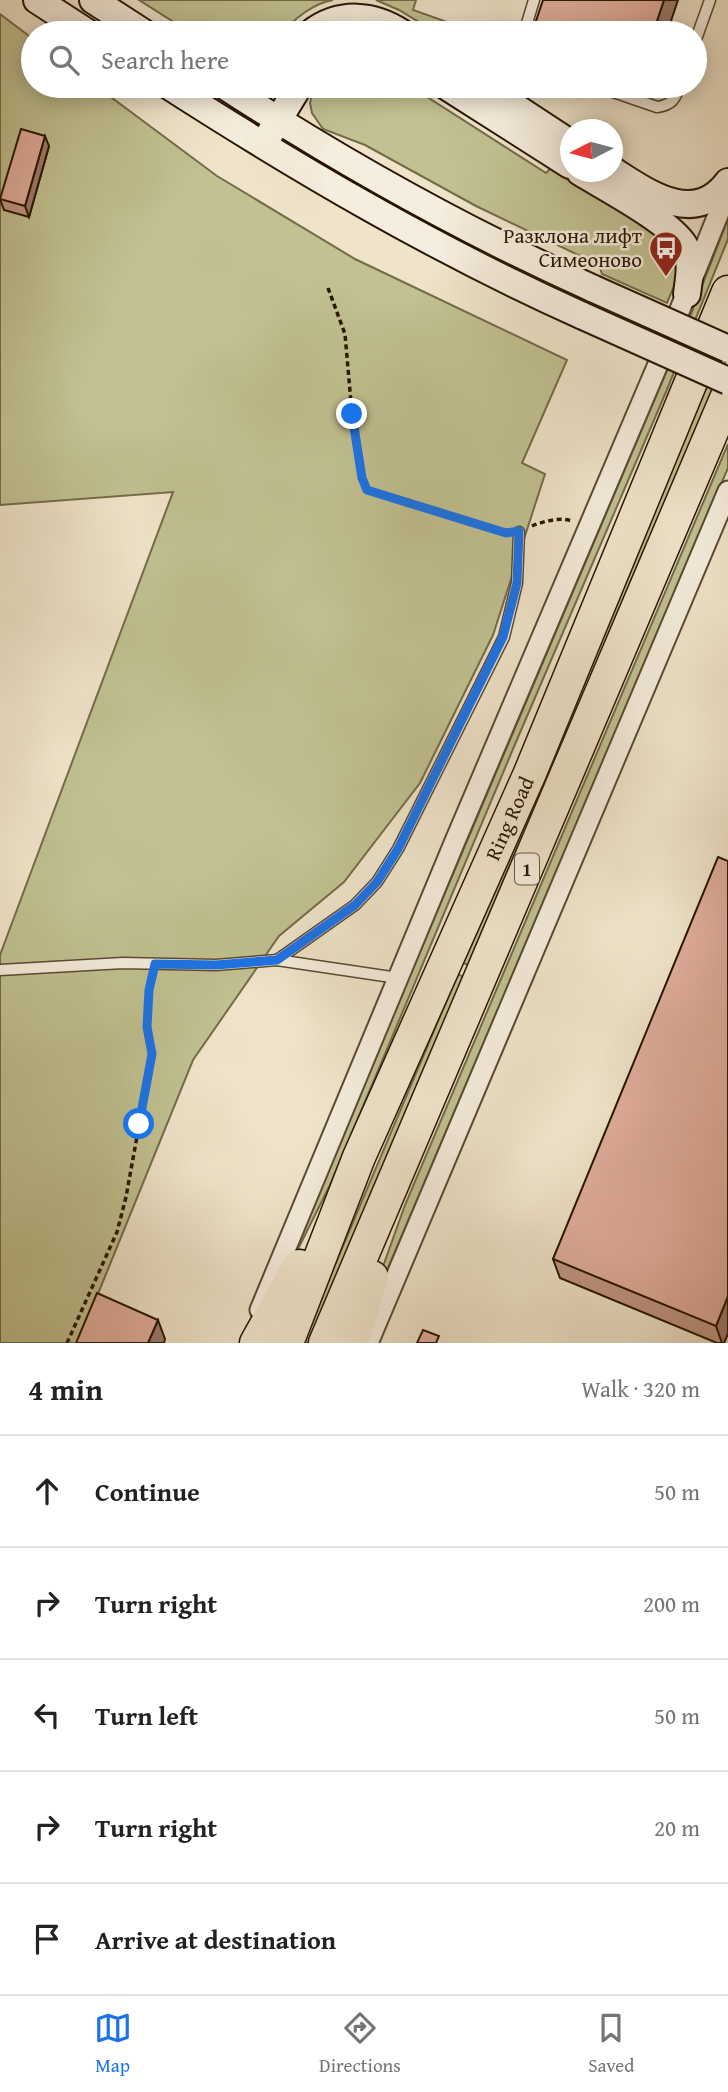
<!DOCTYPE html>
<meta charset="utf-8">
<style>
body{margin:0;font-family:"Gentium Book Plus",serif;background:#f6f6f6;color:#222}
.compass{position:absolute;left:560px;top:119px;width:63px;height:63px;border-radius:50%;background:#fff;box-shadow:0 4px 18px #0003;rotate:264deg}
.stop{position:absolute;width:21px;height:21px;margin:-16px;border:5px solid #1a73e8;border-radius:50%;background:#fff}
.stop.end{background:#1a73e8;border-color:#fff;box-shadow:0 2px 7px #0008}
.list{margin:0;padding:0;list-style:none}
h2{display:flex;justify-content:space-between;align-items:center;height:91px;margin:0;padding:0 28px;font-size:30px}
h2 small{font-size:23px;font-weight:400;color:#767676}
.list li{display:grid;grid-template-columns:46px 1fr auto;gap:21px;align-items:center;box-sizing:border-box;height:112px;padding:0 28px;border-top:2px solid #e0e0e0}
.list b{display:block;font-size:26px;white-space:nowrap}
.list em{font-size:23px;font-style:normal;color:#767676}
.icon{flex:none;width:38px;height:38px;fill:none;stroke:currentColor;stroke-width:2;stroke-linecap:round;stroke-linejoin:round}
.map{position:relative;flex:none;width:728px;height:1343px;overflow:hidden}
.search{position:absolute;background:#fff;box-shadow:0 4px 18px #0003;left:21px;right:21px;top:21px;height:77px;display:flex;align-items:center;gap:18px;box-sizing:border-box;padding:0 24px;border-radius:38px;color:#767676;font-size:26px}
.sheet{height:651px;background:#fff}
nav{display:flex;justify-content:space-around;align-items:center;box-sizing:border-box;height:98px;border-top:2px solid #e0e0e0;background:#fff;font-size:19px;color:#767676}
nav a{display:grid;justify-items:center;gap:4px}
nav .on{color:#1a73e8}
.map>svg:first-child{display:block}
.green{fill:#c1c191;stroke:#746b48;stroke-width:2}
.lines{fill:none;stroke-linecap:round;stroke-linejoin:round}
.service-casing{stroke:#5a4932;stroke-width:13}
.minor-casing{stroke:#5a4932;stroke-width:23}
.secondary-casing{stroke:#281500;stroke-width:30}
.trunk-casing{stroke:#281500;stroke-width:35}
.path{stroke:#281500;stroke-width:3.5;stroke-dasharray:5 3.5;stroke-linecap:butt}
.service{stroke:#f5eddd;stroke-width:10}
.minor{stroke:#f5eddd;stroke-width:19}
.secondary{stroke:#f5eddd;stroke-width:26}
.trunk{stroke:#efe4ca;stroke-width:32}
.secondary-bridge-casing{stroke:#281500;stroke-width:30;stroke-linecap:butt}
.secondary-bridge{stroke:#f5eddd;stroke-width:26}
.wall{fill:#c19686;stroke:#281500;stroke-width:2}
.shaded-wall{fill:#9d7a6d;stroke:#281500;stroke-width:2}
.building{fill:#e0ae9c;stroke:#281500;stroke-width:2}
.route{stroke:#1a73e8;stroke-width:9}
.labels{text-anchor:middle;stroke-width:5;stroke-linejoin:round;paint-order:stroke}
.shield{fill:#f5eddd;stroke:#665642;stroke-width:2}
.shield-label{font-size:19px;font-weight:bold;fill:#281500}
.poi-label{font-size:21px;fill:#281500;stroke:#f5eddd;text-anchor:end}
.street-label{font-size:21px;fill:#281500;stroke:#f5eddd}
</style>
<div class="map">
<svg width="728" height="1343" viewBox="0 0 728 1343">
<rect width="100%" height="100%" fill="#efe4ca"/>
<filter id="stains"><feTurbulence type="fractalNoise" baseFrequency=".00286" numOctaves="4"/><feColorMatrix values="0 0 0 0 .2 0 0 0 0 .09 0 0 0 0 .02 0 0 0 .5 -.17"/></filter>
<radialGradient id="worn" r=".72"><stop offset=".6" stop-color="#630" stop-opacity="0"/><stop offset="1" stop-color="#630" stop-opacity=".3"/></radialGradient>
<g class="green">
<path d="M139,0H333C315,3 294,18 283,33H191Z"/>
<polygon points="376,0 416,0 413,10 478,33 437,33 399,10"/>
<polygon points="0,14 33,39 33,86 96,86 217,176 355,259 567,360 522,463 545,474 493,635 420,783 344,882 279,936 193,1060 78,1343 0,1343 0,955 173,492 0,505"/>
<path d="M314,86H410L546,173L552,167L665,238C687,264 679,273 667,303L602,274L599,265L476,206L365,145L323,129L312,113L310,103Z"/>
<polygon points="728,219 728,239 666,392 513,749 330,1185 292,1261 289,1260 693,309"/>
<polygon points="728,329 728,356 471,966 463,963"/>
<polygon points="728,444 728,468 374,1301 371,1300 405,1205"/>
<polygon points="458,974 465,978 312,1343 302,1343"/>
</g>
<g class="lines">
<g class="service-casing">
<g id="service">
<polyline points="524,33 534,0"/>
<polyline points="695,42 710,0"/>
<path d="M596,86L657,107C672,105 675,99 680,86"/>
<polyline points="277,960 355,905 377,882 398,849 504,637 517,583 519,532"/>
<polyline points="0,970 123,963 216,965 277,960 398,978"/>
</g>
</g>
<g class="minor-casing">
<g id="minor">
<polyline points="260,1310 455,841 656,369 728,190"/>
<polyline points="368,1343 728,491"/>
</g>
</g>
<g class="secondary-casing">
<g id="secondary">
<polyline points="37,0 88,33"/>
<polyline points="93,0 144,33"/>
<path d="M311,33C340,11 373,14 402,33"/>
<path d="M169,86C303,172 438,251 583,316"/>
<path d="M225,86C343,163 465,231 594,289"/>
<polyline points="446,86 570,165"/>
<polyline points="483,86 570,143"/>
<polyline points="269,135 299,86"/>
<path d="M612,170C648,193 694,227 728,182"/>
<path d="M580,172C606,188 669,221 684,245C693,260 689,278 687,294"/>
</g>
</g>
<g class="trunk-casing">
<g id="trunk">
<polyline points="256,1343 299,1266"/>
<path id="s1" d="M287,1343L359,1157L530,773L728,292"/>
<polyline points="325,1343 728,394"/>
<polyline points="352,1343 372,1277"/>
</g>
</g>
<g class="path">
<polyline points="328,288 345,334 352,414 362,478 367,490 505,532"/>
<path d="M532,526C544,521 560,517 572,521"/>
<polyline points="67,1343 117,1232 126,1197 152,1054 147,1027 152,978"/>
</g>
<use href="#service" class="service"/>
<use href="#minor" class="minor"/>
<use href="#secondary" class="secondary"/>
<use href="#trunk" class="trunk"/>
<g class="secondary-bridge-casing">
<g id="secondary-bridge">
<polyline points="594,289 728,349"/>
<polyline points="583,316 728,381"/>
</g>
</g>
<use href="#secondary-bridge" class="secondary-bridge"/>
</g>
<g class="wall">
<polygon points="49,146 29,217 4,210 0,199"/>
<polygon points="728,861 728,1333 724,1343 717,1343 560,1278 553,1259"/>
</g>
<g class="shaded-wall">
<polygon points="664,0 678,0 667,33 653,33"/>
<polygon points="45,136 49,146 29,217 25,206"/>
<polygon points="728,1296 728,1333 724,1343 722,1343 716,1326"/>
<polygon points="158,1320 165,1339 164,1343 148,1343"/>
</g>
<g class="building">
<polygon points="543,0 664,0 653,33 532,33"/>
<polygon points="21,129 45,136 25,206 0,199"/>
<polygon points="718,857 728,861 728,1296 716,1326 553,1259"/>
<polygon points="97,1293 158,1320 148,1343 76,1343"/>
<polygon points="423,1330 439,1336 436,1343 417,1343"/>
</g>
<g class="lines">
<polyline class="route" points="139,1124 152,1054 147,1027 149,990 155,964 216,965 277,960 355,905 377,882 398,849 503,637 517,583 519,531 506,533 367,490 362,478 352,414"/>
</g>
<defs>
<g id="bus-pin" transform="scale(1.75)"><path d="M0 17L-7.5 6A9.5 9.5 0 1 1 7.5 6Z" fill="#8f2418" stroke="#f5eddd"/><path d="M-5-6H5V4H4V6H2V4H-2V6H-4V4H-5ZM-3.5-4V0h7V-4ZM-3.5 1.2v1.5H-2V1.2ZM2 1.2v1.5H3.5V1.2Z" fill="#fff"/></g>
</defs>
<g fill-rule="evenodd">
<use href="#bus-pin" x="666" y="248"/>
</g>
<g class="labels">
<rect class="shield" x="515" y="853.5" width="24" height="31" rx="5"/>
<g class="shield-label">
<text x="527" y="876">1</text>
</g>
<g class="poi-label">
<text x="642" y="243">Разклона лифт<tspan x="642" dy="24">Симеоново</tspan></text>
</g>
<g class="street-label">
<text dy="7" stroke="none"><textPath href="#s1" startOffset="570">Ring Road</textPath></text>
</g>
</g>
<rect width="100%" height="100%" filter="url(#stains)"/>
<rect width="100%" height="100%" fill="url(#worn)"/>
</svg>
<svg class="compass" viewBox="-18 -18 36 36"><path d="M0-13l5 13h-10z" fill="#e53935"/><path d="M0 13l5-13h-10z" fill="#767676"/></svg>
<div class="stop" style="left:139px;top:1124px"></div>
<div class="stop end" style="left:352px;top:414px"></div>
<div class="search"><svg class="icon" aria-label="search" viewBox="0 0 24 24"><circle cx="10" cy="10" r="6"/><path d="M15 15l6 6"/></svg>Search here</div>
</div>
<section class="sheet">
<h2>4 min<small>Walk · 320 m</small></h2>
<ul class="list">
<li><svg class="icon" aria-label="ahead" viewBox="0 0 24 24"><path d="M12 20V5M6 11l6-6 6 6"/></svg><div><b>Continue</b></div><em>50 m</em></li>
<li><svg class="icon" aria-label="right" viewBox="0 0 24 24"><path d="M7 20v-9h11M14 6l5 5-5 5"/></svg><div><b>Turn right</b></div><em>200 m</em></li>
<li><svg class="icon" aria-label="left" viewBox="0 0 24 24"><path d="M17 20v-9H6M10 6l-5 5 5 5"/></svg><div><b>Turn left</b></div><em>50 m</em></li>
<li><svg class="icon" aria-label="right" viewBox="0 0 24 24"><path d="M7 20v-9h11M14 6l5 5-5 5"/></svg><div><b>Turn right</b></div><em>20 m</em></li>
<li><svg class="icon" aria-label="arrive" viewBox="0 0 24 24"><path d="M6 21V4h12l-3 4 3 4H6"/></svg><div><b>Arrive at destination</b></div></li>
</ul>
</section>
<nav>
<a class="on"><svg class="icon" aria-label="map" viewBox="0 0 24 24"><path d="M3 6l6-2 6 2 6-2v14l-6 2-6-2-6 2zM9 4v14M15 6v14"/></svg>Map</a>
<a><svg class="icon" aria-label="directions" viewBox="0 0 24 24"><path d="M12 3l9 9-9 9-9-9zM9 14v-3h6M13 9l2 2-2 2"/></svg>Directions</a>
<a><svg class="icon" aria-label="saved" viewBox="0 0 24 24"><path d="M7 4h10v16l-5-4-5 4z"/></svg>Saved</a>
</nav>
